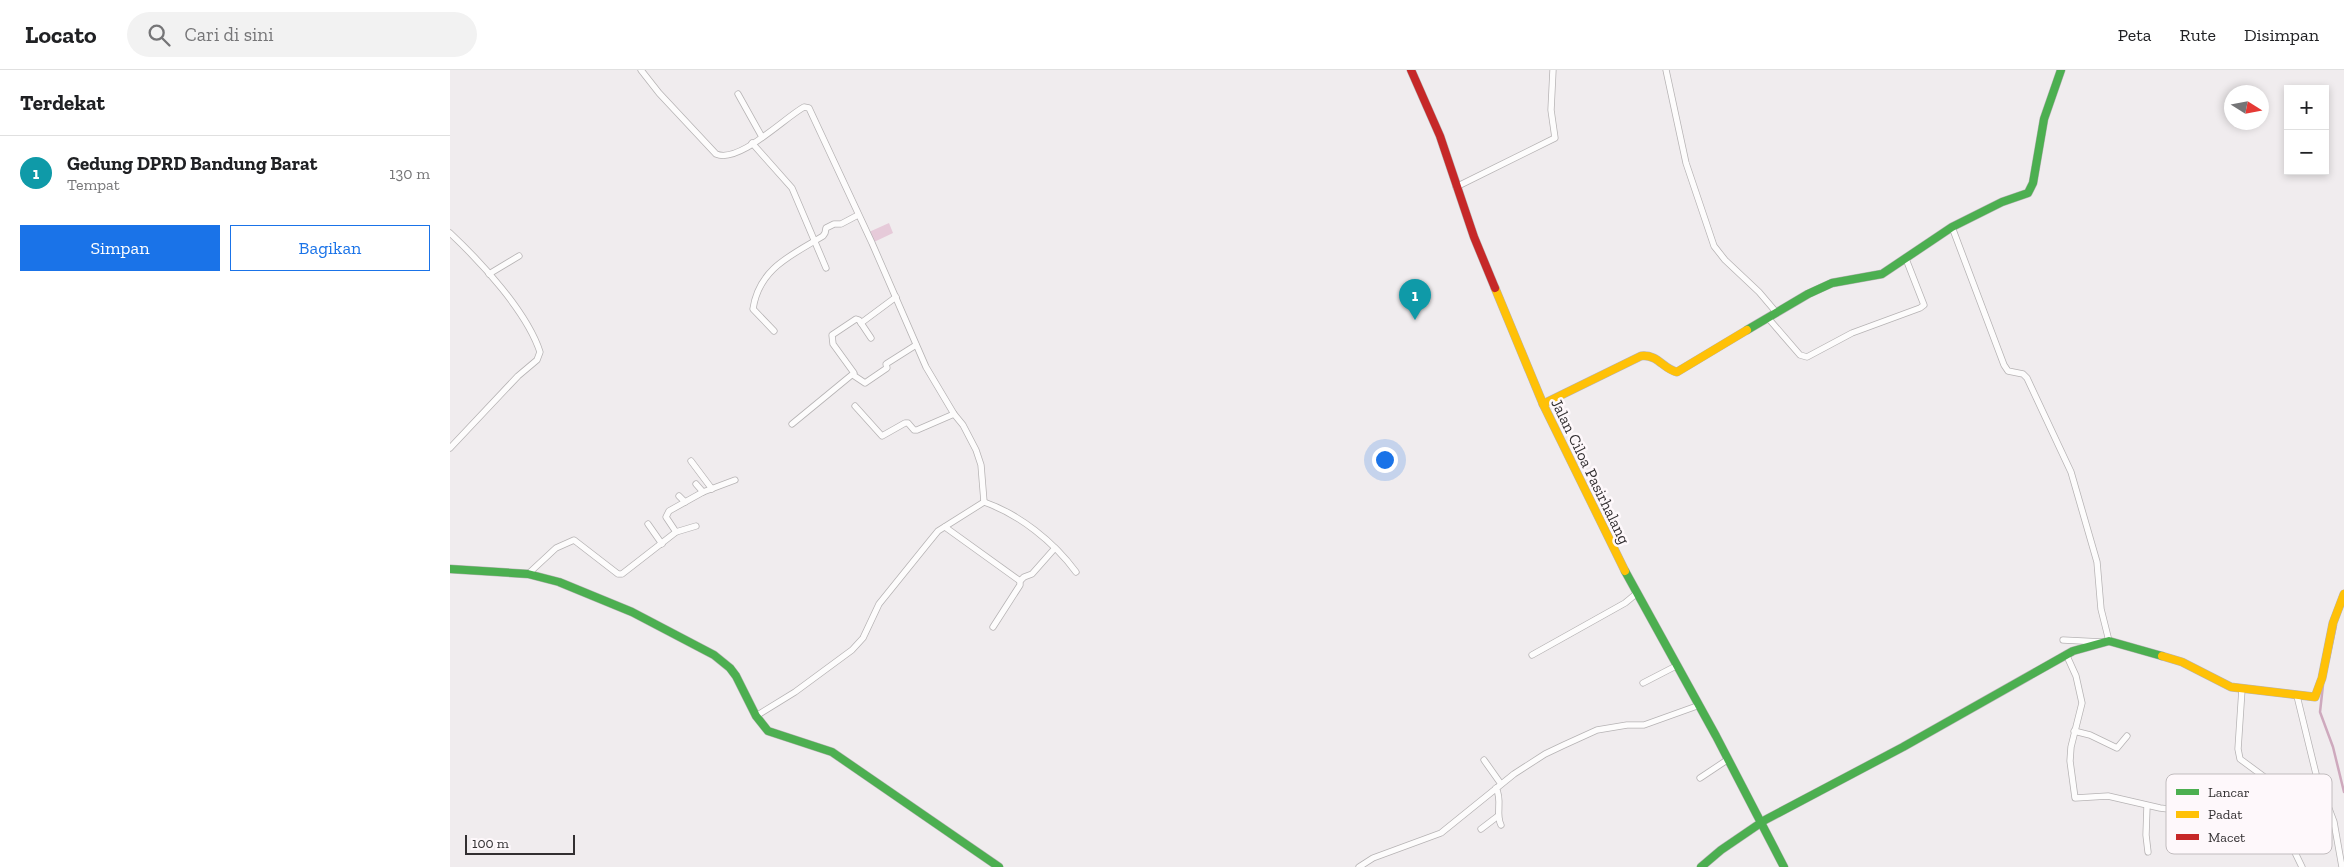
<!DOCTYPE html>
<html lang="id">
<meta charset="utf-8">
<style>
body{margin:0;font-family:"Zilla Slab",serif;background:#f2f2f2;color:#202124}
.controls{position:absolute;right:15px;top:15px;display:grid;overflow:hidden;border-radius:0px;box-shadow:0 2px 8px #0003}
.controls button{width:45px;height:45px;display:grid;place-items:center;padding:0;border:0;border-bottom:1px solid #e0e0e0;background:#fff;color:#202124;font:25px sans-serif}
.compass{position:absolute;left:1774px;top:15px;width:45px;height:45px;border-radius:50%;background:#fff;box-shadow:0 2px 8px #0003;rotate:101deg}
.scale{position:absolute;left:15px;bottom:12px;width:110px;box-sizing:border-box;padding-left:5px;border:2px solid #322f31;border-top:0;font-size:14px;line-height:18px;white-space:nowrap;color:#322f31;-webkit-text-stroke:4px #fef8fb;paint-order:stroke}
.you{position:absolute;left:934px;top:389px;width:18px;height:18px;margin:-12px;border:4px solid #fff;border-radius:50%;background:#1a73e8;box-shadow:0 0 0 8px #1a73e833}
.badge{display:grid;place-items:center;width:32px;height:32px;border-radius:50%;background:#1a73e8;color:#fff;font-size:16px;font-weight:700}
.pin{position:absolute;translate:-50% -41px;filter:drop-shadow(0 1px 2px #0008)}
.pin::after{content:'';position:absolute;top:26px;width:18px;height:15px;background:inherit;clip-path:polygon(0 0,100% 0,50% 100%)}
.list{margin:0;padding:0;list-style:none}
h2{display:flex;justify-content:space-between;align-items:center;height:65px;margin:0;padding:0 20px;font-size:21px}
h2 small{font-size:16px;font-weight:400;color:#757577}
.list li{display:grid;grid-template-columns:32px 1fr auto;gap:15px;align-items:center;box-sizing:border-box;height:75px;padding:0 20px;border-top:1px solid #e0e0e0}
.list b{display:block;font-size:19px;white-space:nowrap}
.list p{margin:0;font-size:16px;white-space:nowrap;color:#757577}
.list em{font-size:16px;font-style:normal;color:#757577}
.actions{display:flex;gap:10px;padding:15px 20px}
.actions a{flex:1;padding:11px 0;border:1px solid #1a73e8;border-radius:0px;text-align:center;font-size:18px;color:#1a73e8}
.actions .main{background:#1a73e8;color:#fff}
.icon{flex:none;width:28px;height:28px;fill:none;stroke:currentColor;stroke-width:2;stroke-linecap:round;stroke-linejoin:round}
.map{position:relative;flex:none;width:1894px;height:797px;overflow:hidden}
header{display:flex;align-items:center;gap:30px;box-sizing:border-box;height:70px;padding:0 25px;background:#fff;border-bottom:1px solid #e0e0e0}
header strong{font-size:24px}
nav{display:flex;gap:28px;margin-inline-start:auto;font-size:18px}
.search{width:350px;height:45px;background:#f2f2f2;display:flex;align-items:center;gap:12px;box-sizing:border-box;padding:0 18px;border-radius:28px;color:#757577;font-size:19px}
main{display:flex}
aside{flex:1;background:#fff}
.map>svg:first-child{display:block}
.garden{fill:#e6cad9}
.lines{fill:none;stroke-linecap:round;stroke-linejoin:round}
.stream{stroke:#cea9bd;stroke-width:2.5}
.street-casing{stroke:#b6b3b4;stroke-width:7}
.fast-casing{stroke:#b6b3b4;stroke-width:9}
.slow-casing{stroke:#b6b3b4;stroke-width:9}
.jam-casing{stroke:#b6b3b4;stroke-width:9}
.street{stroke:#fdfcfc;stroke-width:5.5}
.fast{stroke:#4caf50;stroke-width:8}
.slow{stroke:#ffc107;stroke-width:8}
.jam{stroke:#c62828;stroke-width:8}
.labels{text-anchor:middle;stroke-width:5;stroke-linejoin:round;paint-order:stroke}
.street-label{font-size:16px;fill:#322f31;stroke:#fef8fb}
.key{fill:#fef8fb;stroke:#c1bcbe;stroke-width:1}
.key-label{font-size:14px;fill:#322f31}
</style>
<header>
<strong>Locato</strong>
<div class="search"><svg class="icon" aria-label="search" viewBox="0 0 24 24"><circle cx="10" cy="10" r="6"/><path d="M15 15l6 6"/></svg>Cari di sini</div>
<nav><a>Peta</a><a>Rute</a><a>Disimpan</a></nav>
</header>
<main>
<aside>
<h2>Terdekat<small></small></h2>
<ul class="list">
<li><span class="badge" style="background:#0f9aa8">1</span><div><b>Gedung DPRD Bandung Barat</b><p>Tempat</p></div><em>130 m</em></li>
</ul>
<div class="actions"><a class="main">Simpan</a><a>Bagikan</a></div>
</aside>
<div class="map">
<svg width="1894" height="797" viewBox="0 0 1894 797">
<rect width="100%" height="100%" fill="#f0ecee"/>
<polygon class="garden" points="439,153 443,163 424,172 419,162"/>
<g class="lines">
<g class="stream">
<polyline points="1879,588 1886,555"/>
<polyline points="1873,615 1870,642 1883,677 1894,722"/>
</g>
<g class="street-casing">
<g id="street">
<path d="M191,0L209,23L266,84C289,94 334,48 354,37L359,38L422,173L476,297L504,344L513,355L526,380L531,395L534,432"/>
<polyline points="1216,0 1236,93 1264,176 1275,190 1309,222 1326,242"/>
<polyline points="288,24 312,67"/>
<polyline points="302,73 342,118 376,198"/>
<polyline points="1006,117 1105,68 1101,40 1103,0"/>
<polyline points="1502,157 1554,295 1558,301 1573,304 1577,308 1621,402 1647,492 1651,539 1659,571"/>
<path d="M0,163C31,192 77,242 90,282L87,290L68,306L0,378"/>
<polyline points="39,204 69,186"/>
<polyline points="1318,248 1350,285 1357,287 1402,263 1470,238 1474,235 1456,189"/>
<polyline points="411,253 446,227"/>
<path d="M324,261L303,239C309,198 342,185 373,166L375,163L376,158L384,154H391L408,145"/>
<polyline points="403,305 415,313 437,298 436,294 466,275"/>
<polyline points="405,336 432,366 455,353 458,353 464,360 467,360 504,344"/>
<polyline points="342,354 404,303 383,274 382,265 406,249 409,250 421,268"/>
<polyline points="241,391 262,419"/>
<polyline points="246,414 253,422"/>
<polyline points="229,426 235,432"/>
<path d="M534,432C569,444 604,472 626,502"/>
<polyline points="198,454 212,474"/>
<polyline points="495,457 570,511"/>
<polyline points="226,462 216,447 219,441 253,422 285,410"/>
<polyline points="78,504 106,478 124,470 168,504 172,504 226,462 246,456"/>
<polyline points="543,557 570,515 570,511 574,507 582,504 605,478"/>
<polyline points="1613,570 1652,572"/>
<polyline points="1616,584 1626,606 1632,633 1621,677 1620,691 1625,728 1658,726 1710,738 1758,744 1769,756 1777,758 1820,760 1836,764 1852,797"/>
<polyline points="1082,585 1175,533 1186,524"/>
<polyline points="1193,613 1226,596"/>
<polyline points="1792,619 1788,679 1790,689 1832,720"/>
<polyline points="1847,626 1866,704 1884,752 1892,797"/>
<polyline points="306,646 345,622 402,580 413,568 429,534 479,472 488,461 534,432"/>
<polyline points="1624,661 1640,665 1667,678 1677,666"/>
<polyline points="1034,690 1051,714"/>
<polyline points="1250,708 1277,690"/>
<path d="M1046,718C1053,731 1045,743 1051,755"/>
<polyline points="1697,736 1696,765 1698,782"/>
<polyline points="1031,759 1048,746"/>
<polyline points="909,797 923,788 991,763 1064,704 1095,684 1114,675 1147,660 1177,655 1194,655 1247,636"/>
</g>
</g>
<g class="fast-casing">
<g id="fast">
<polyline points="1297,260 1358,224 1382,213 1432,204 1502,157 1552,132 1578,123 1583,113 1594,49 1611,0"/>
<polyline points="0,499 78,504 109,512 182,542 264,585 280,598 286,606 306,646 318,661 382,682 549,797"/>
<polyline points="1175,501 1266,666 1334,797"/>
<polyline points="1251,797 1271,780 1315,750 1453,677 1623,581 1659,571 1712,586"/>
</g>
</g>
<g class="slow-casing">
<g id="slow">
<polyline points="1045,218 1093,334 1175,501"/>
<path d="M1093,334L1191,286C1208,284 1213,299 1227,302L1297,260"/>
<polyline points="1712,586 1732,592 1781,617 1865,627 1872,608 1883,553 1894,524"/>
</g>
</g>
<g class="jam-casing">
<polyline id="jam" points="961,0 990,66 1024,167 1045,218"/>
</g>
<use href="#street" class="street"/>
<use href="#fast" class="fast"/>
<use href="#slow" class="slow"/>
<use href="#jam" class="jam"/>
</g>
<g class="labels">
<g class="street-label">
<text transform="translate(1141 401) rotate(64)" y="6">Jalan Ciloa Pasirhalang</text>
</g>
</g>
<rect x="1716" y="704" width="166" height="80" rx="8" class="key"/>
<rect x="1726" y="719" width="23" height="6" fill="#4caf50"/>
<rect x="1726" y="741" width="23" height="7" fill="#ffc107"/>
<rect x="1726" y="764" width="23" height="6" fill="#c62828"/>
<g class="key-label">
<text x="1758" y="727">Lancar</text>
<text x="1758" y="749">Padat</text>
<text x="1758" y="772">Macet</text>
</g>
</svg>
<div class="controls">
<button>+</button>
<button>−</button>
</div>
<svg class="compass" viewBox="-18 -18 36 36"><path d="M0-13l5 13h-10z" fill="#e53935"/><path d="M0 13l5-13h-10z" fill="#757577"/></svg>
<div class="scale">100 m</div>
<div class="you"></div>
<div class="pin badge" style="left:965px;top:250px;background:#0f9aa8">1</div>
</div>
</main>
